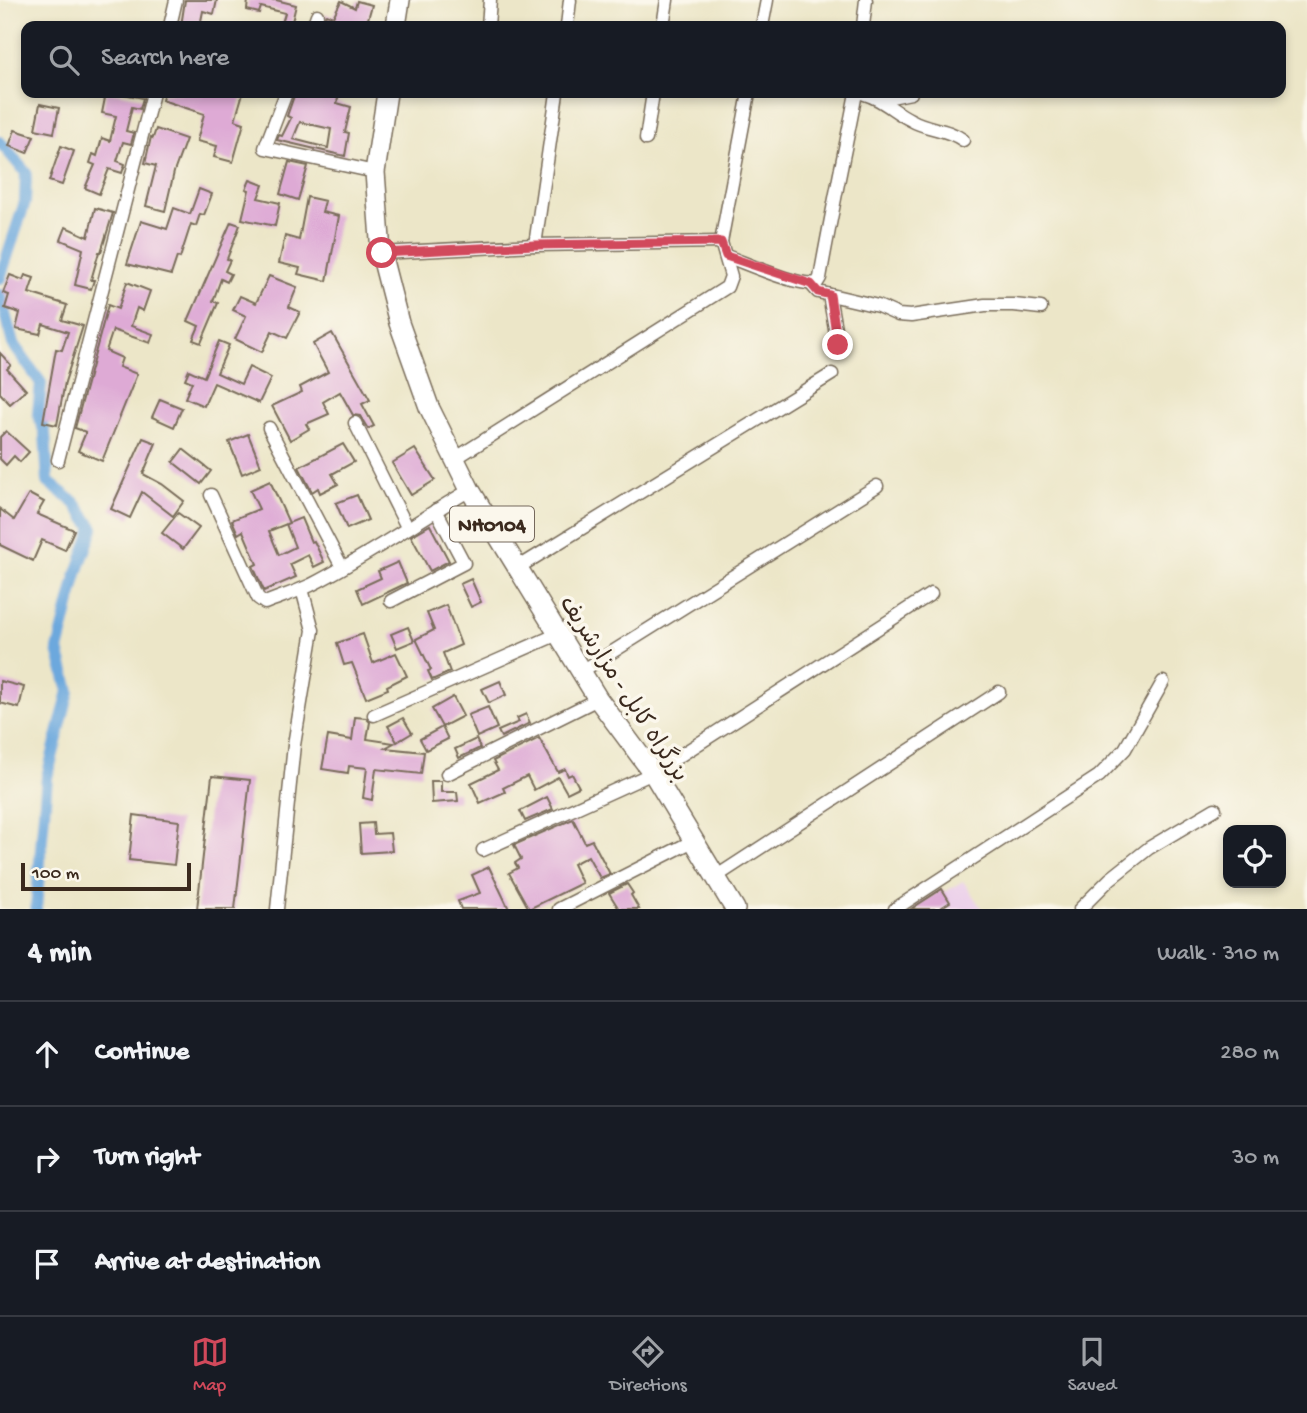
<!DOCTYPE html>
<meta charset="utf-8">
<style>
body{margin:0;font-family:"Gochi Hand","Playpen Sans Arabic",sans-serif;background:#242831;color:#f1f3f6}
.controls{position:absolute;right:21px;bottom:21px;display:grid;overflow:hidden;border-radius:14px;box-shadow:0 4px 10px #0003}
.controls button{width:63px;height:63px;display:grid;place-items:center;padding:0;border:0;border-bottom:2px solid #363941;background:#171b24;color:#f1f3f6;font:35px sans-serif}
.scale{position:absolute;left:21px;bottom:18px;width:170px;box-sizing:border-box;padding-left:7px;border:4px solid #3b2a1e;border-top:0;font-size:19px;line-height:24px;white-space:nowrap;color:#3b2a1e;-webkit-text-stroke:5px #fbf7ec;paint-order:stroke}
.stop{position:absolute;width:21px;height:21px;margin:-16px;border:5px solid #d1495b;border-radius:50%;background:#fff}
.stop.end{background:#d1495b;border-color:#fff;box-shadow:0 2px 7px #0008}
.list{margin:0;padding:0;list-style:none}
h2{display:flex;justify-content:space-between;align-items:center;height:91px;margin:0;padding:0 28px;font-size:30px}
h2 small{font-size:23px;font-weight:400;color:#9ea1a6}
.list li{display:grid;grid-template-columns:46px 1fr auto;gap:21px;align-items:center;box-sizing:border-box;height:105px;padding:0 28px;border-top:2px solid #363941}
.list b{display:block;font-size:26px;white-space:nowrap}
.list em{font-size:23px;font-style:normal;color:#9ea1a6}
.icon{flex:none;width:38px;height:38px;fill:none;stroke:currentColor;stroke-width:2;stroke-linecap:round;stroke-linejoin:round}
.map{position:relative;flex:none;width:1307px;height:909px;overflow:hidden}
.search{position:absolute;background:#171b24;box-shadow:0 4px 10px #0003;left:21px;right:21px;top:21px;height:77px;display:flex;align-items:center;gap:18px;box-sizing:border-box;padding:0 24px;border-radius:14px;color:#9ea1a6;font-size:26px}
.sheet{height:406px;background:#171b24}
nav{display:flex;justify-content:space-around;align-items:center;box-sizing:border-box;height:98px;border-top:2px solid #363941;background:#171b24;font-size:19px;color:#9ea1a6}
nav a{display:grid;justify-items:center;gap:4px}
nav .on{color:#d1495b}
.map>svg:first-child{display:block}
.built{fill:#ecd1ea}
.lines{fill:none;stroke-linecap:round;stroke-linejoin:round}
.canal{stroke:#6ca8dd;stroke-width:12}
.building{fill:#deaad5;fill-rule:evenodd}
.minor-casing{stroke:#796c5a;stroke-width:15}
.trunk-casing{stroke:#796c5a;stroke-width:22}
.minor{stroke:#fff;stroke-width:12}
.trunk{stroke:#fff;stroke-width:19}
.route{stroke:#d1495b;stroke-width:9}
.labels{text-anchor:middle;stroke-width:7;stroke-linejoin:round;paint-order:stroke}
.shield{fill:#fbf7ec;stroke:#75685c;stroke-width:2}
.shield-label{font-size:21px;font-weight:bold;fill:#3b2a1e}
.street-label{font-size:23px;fill:#3b2a1e;stroke:#fbf7ec}
</style>
<div class="map">
<svg width="1307" height="909" viewBox="0 0 1307 909">
<rect width="100%" height="100%" fill="#fbf7ec"/>
<filter id="ink" filterUnits="userSpaceOnUse"><feTurbulence type="fractalNoise" baseFrequency=".0143" numOctaves="2"/><feDisplacementMap in="SourceGraphic" scale="14" xChannelSelector="R" yChannelSelector="G"/><feConvolveMatrix kernelMatrix="1 2 1 2 8 2 1 2 1" color-interpolation-filters="sRGB"/></filter>
<filter id="wash" filterUnits="userSpaceOnUse"><feTurbulence type="fractalNoise" baseFrequency=".00686" numOctaves="4" result="noise"/><feDisplacementMap in="SourceGraphic" scale="28" xChannelSelector="R" yChannelSelector="G"/><feGaussianBlur stdDeviation="1.57" result="paint"/><feColorMatrix in="noise" values="0 0 0 0 0 0 0 0 0 0 0 0 0 0 0 0 0 1.4 0 .05"/><feComposite in="paint" operator="in"/></filter>
<g filter="url(#wash)">
<rect width="100%" height="100%" fill="#ece6c8"/>
<polygon class="built" points="963,881 982,909 917,909"/>
<g class="lines">
<g class="canal">
<polyline points="0,142 26,173 25,202 0,278"/>
<polyline points="0,295 13,344 41,383 38,414 45,433 48,482 75,503 93,528 77,573 58,650 69,691 47,777 36,909"/>
</g>
</g>
<g id="blocks">
<g class="building">
<polygon points="185,0 217,0 214,14 203,11 200,26 181,26"/>
<polygon points="248,0 276,0 296,5 291,26 281,26 285,13 261,7 259,13 247,10"/>
<polygon points="341,1 355,8 357,1 372,5 366,26 322,26 326,14 333,17"/>
<polygon points="106,93 118,93 143,98 140,109 132,107 126,131 134,133 131,144 123,142 117,161 125,164 122,173 109,169 99,194 85,188 95,165 90,163 93,154 97,156 102,138 110,141 116,116 102,113"/>
<polygon points="164,93 243,93 235,120 244,123 233,162 214,157 217,146 197,141 204,114 162,100"/>
<path d="M295,93H339L337,103L351,107L345,132L349,133L345,156L277,140L279,135L282,136L291,118L287,116ZM300,122L331,129L328,148L293,139Z"/>
<polygon points="40,104 59,108 54,133 35,129"/>
<polygon points="156,129 186,139 174,172 165,211 146,206 156,166 145,163 151,137 153,138"/>
<polygon points="15,130 34,136 27,153 9,146"/>
<polygon points="61,146 74,151 62,185 49,181"/>
<polygon points="289,162 308,166 298,200 280,194"/>
<polygon points="250,180 263,185 258,198 280,203 275,226 242,219 249,190 246,189"/>
<polygon points="199,189 212,194 204,215 200,214 196,226 191,224 180,258 177,257 171,275 127,264 141,221 167,229 174,208 190,214"/>
<polygon points="307,197 325,201 322,212 339,216 327,281 298,274 300,268 279,263 285,236 299,240"/>
<polygon points="95,208 113,213 101,252 99,252 91,280 94,280 91,289 75,285 83,249 61,240 66,227 88,237"/>
<polygon points="231,222 240,225 227,259 230,260 225,271 231,274 227,282 221,279 213,301 218,303 201,343 193,340 199,326 188,321"/>
<polygon points="10,275 23,280 25,275 34,278 29,293 67,305 62,320 83,326 65,382 57,425 43,422 56,349 62,350 68,332 43,324 40,334 16,329 20,313 5,308 9,295 3,293"/>
<polygon points="269,276 297,287 289,307 300,312 287,338 272,331 262,352 235,339 246,316 233,310 240,296 256,303"/>
<polygon points="127,282 150,291 143,311 137,308 131,326 153,334 150,343 113,330 106,351 122,358 119,367 137,374 102,461 78,451 86,432 75,428 108,305 118,309"/>
<polygon points="332,333 370,400 362,404 374,426 368,429 360,416 353,415 340,392 323,402 329,414 306,424 309,429 290,440 272,406 302,392 300,387 328,372 313,344"/>
<polygon points="219,341 229,345 217,373 241,384 249,367 271,378 259,403 214,383 204,406 185,398 192,382 185,379 189,370 204,377"/>
<polygon points="0,353 11,365 7,369 26,390 10,404 0,393"/>
<polygon points="160,399 182,408 174,427 152,417"/>
<polygon points="6,431 29,452 20,462 14,456 6,465 0,459 0,437"/>
<polygon points="248,434 261,466 242,474 229,442"/>
<polygon points="143,438 156,443 143,474 162,484 184,501 173,516 142,492 130,518 111,509"/>
<polygon points="343,444 354,462 332,474 338,484 320,493 318,488 312,492 299,467"/>
<polygon points="183,449 211,471 201,484 173,462"/>
<polygon points="415,449 435,480 411,495 392,463"/>
<polygon points="270,481 289,523 269,531 279,555 295,547 286,524 301,518 311,542 314,541 324,562 314,567 308,555 290,564 296,577 264,591 253,566 257,564 243,531 238,534 232,520 259,509 250,490"/>
<polygon points="29,494 44,502 37,514 74,530 65,550 42,540 33,561 0,545 0,509 14,520"/>
<polygon points="357,495 368,520 347,529 336,503"/>
<polygon points="178,513 199,528 183,549 162,533"/>
<polygon points="430,525 449,561 430,571 411,536"/>
<polygon points="398,562 407,583 363,604 357,589 381,578 378,571"/>
<polygon points="471,579 481,602 471,607 460,584"/>
<polygon points="446,605 461,645 443,653 450,672 432,680 428,671 431,670 416,639 434,630 427,613"/>
<polygon points="408,627 414,641 397,648 391,634"/>
<polygon points="363,634 373,663 396,653 407,676 387,686 388,689 366,698 352,663 344,665 337,643"/>
<polygon points="0,681 24,687 19,708 0,703"/>
<polygon points="500,681 506,695 489,703 482,689"/>
<polygon points="453,697 463,716 442,727 432,709"/>
<polygon points="488,707 497,728 477,737 468,715"/>
<polygon points="526,714 530,723 501,737 498,731 519,722 517,718"/>
<polygon points="355,717 366,718 370,722 367,739 394,743 385,748 424,752 421,774 376,769 372,800 363,798 367,768 349,766 348,773 322,769 328,736 352,740"/>
<polygon points="403,718 412,733 397,742 388,726"/>
<polygon points="442,727 448,739 426,750 420,739"/>
<polygon points="539,738 558,772 565,769 568,776 572,774 579,787 567,793 558,777 534,790 527,776 503,788 505,792 480,803 471,783 498,770 493,761"/>
<polygon points="476,739 480,748 459,758 455,749"/>
<polygon points="212,776 250,780 235,909 197,909"/>
<polygon points="431,781 441,781 441,792 457,792 458,801 432,803"/>
<polygon points="547,797 553,809 525,821 520,811"/>
<polygon points="134,815 179,821 174,865 129,860"/>
<polygon points="573,819 585,843 592,840 610,874 600,878 588,856 573,864 582,883 529,909 509,873 518,868 515,863 521,859 514,845"/>
<polygon points="373,823 374,834 390,833 392,851 361,853 359,824"/>
<polygon points="489,867 509,909 461,909 458,901 480,893 472,875"/>
<polygon points="627,884 633,893 631,895 639,909 619,909 609,893"/>
<polygon points="942,889 950,902 939,909 911,909"/>
</g>
</g>
</g>
<g filter="url(#ink)">
<use href="#blocks" fill-opacity="0" stroke="#796c5a" stroke-width="2"/>
<g class="lines">
<g class="minor-casing">
<g id="minor">
<polyline points="170,26 176,0"/>
<polyline points="313,26 317,15"/>
<polyline points="488,26 490,0"/>
<polyline points="567,26 570,0"/>
<polyline points="663,26 667,0"/>
<polyline points="762,26 767,0"/>
<polyline points="863,26 866,0"/>
<polyline points="286,93 265,148 375,172"/>
<path d="M862,93C885,100 891,110 911,120C928,130 947,128 963,140"/>
<polyline points="881,99 911,93"/>
<polyline points="646,139 653,93"/>
<polyline points="535,245 557,93"/>
<polyline points="381,253 535,245 721,242"/>
<path d="M726,256C746,263 798,287 817,283L820,278C831,215 844,155 856,93"/>
<polyline points="811,284 818,292 878,306 898,315 911,316 985,305 1014,305 1041,308"/>
<polyline points="829,295 838,345"/>
<polyline points="355,423 407,527"/>
<polyline points="269,428 342,567"/>
<polyline points="456,458 727,287 731,276 721,242 749,93"/>
<polyline points="58,460 153,93"/>
<path d="M211,495L258,598L265,603C280,597 296,592 311,585C366,557 417,521 470,490"/>
<polyline points="519,567 832,374"/>
<polyline points="391,601 464,563 436,510"/>
<polyline points="582,671 877,486"/>
<polyline points="374,715 558,634"/>
<polyline points="447,774 598,699"/>
<polyline points="483,850 653,773 931,594"/>
<polyline points="717,876 999,692"/>
<polyline points="277,909 294,745 313,630 302,589"/>
<polyline points="559,909 693,841"/>
<polyline points="895,909 1099,776 1125,749 1163,682"/>
<polyline points="1080,909 1110,879 1149,848 1215,809"/>
</g>
</g>
<g class="trunk-casing">
<g id="trunk">
<polyline points="396,26 400,0"/>
<polyline points="387,93 375,172 381,253 399,323 429,407 470,490 598,699 653,773 735,909"/>
</g>
</g>
<use href="#minor" class="minor"/>
<use href="#trunk" class="trunk"/>
</g>
</g>
<g class="lines" filter="url(#ink)">
<polyline class="route" points="382,253 535,245 721,242 726,256 811,284 818,292 830,295 838,345"/>
</g>
<g class="labels">
<rect class="shield" x="450" y="506.5" width="84" height="35" rx="5"/>
<g class="shield-label">
<text x="492" y="531">NH0104</text>
</g>
<g class="street-label">
<text transform="translate(625 688) rotate(57)" y="8">بزرگراه کابل - مزارشریف</text>
</g>
</g>
</svg>
<div class="controls">
<button><svg class="icon" aria-label="locate" viewBox="0 0 24 24"><circle cx="12" cy="12" r="6"/><path d="M12 2v4M12 18v4M2 12h4M18 12h4"/></svg></button>
</div>
<div class="scale">100 m</div>
<div class="stop" style="left:382px;top:253px"></div>
<div class="stop end" style="left:838px;top:345px"></div>
<div class="search"><svg class="icon" aria-label="search" viewBox="0 0 24 24"><circle cx="10" cy="10" r="6"/><path d="M15 15l6 6"/></svg>Search here</div>
</div>
<section class="sheet">
<h2>4 min<small>Walk · 310 m</small></h2>
<ul class="list">
<li><svg class="icon" aria-label="ahead" viewBox="0 0 24 24"><path d="M12 20V5M6 11l6-6 6 6"/></svg><div><b>Continue</b></div><em>280 m</em></li>
<li><svg class="icon" aria-label="right" viewBox="0 0 24 24"><path d="M7 20v-9h11M14 6l5 5-5 5"/></svg><div><b>Turn right</b></div><em>30 m</em></li>
<li><svg class="icon" aria-label="arrive" viewBox="0 0 24 24"><path d="M6 21V4h12l-3 4 3 4H6"/></svg><div><b>Arrive at destination</b></div></li>
</ul>
</section>
<nav>
<a class="on"><svg class="icon" aria-label="map" viewBox="0 0 24 24"><path d="M3 6l6-2 6 2 6-2v14l-6 2-6-2-6 2zM9 4v14M15 6v14"/></svg>Map</a>
<a><svg class="icon" aria-label="directions" viewBox="0 0 24 24"><path d="M12 3l9 9-9 9-9-9zM9 14v-3h6M13 9l2 2-2 2"/></svg>Directions</a>
<a><svg class="icon" aria-label="saved" viewBox="0 0 24 24"><path d="M7 4h10v16l-5-4-5 4z"/></svg>Saved</a>
</nav>
